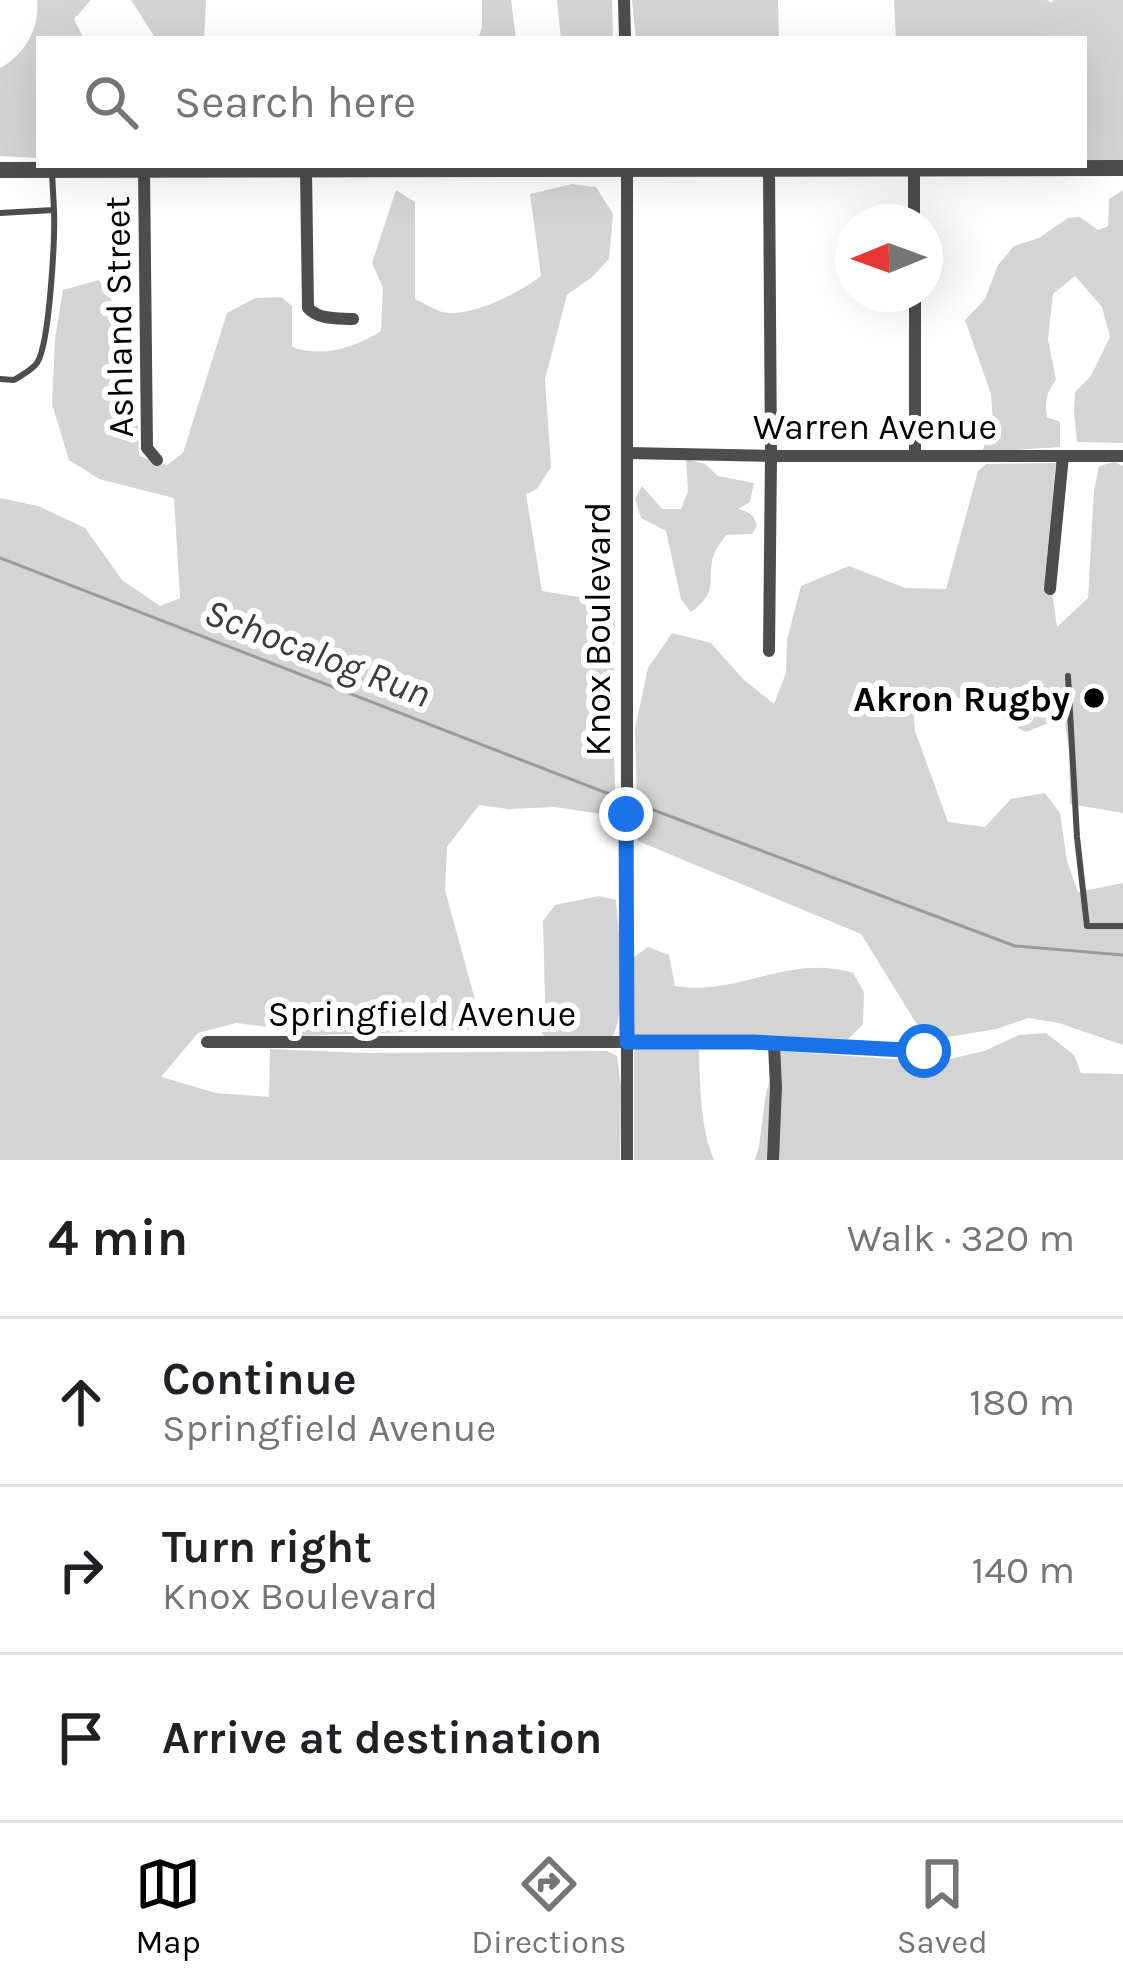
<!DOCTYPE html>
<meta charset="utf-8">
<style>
body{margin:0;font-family:Karla,sans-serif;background:#f2f2f2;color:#202124}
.compass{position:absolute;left:835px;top:204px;width:108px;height:108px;border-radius:50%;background:#fff;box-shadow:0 12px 48px #0002;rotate:269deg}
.stop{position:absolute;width:36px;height:36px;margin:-27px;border:9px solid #1a73e8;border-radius:50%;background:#fff}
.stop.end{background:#1a73e8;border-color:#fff;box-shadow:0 3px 12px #0008}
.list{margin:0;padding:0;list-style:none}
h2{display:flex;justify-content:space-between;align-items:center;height:156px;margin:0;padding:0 48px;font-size:51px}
h2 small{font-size:39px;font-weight:400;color:#757577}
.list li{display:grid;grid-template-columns:78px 1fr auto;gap:36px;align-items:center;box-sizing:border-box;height:168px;padding:0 48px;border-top:3px solid #e0e0e0}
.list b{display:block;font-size:45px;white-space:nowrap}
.list p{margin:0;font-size:39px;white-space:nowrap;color:#757577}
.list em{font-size:39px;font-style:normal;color:#757577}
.icon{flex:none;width:66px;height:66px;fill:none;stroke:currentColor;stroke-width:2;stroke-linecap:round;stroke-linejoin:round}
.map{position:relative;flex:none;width:1123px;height:1160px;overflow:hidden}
.search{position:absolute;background:#fff;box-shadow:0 12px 48px #0002;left:36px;right:36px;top:36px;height:132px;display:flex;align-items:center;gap:30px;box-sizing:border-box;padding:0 42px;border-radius:0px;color:#757577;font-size:45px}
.sheet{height:660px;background:#fff}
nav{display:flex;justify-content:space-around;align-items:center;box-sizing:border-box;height:168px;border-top:3px solid #e0e0e0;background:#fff;font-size:33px;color:#757577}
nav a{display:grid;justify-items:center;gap:6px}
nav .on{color:#000}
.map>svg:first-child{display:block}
.green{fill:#d4d4d4}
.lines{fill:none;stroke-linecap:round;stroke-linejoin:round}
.stream{stroke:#9b9b9b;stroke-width:3}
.service{stroke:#4d4d4d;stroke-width:6}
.minor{stroke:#4d4d4d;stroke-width:12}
.tertiary{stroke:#4d4d4d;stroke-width:16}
.route{stroke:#1a73e8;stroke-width:15}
.poi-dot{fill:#000;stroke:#fff;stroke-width:4.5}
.labels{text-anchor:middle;stroke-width:12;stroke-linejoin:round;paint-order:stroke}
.street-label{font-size:36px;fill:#000;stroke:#fff}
.poi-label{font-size:36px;font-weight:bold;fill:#000;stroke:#fff;text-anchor:end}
.water-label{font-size:39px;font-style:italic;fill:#3c3c3c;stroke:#fff}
</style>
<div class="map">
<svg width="1123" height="1160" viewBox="0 0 1123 1160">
<rect width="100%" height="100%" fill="#fff"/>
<g class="green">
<path d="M37,0H91L74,19L84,39H39V158L0,156V68C25,55 40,28 37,0Z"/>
<polygon points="131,0 206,0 204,39 156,39"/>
<polygon points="482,0 511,0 516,39 478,39 482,27"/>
<polygon points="557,0 612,0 613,39 561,39"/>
<polygon points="632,0 778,0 779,39 636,39"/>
<polygon points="894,0 1047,0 1052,3 1053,0 1123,0 1123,162 1084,162 1084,39 896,39"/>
<path d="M572,184L596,187L613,214L609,259L592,277L567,295L545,379L551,467L537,489L526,494L542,591L615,603L613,724L616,816L554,807L508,809L479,805L447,847L445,890L483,1029L300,1036L269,1027L236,1023L198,1033L161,1077L216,1093L269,1097L270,1049L367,1053L607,1051L617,1056L621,1086L620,1160H0V498L38,506L85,528L122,580L160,606L180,598L174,498L99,479L69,460L52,404L55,339L63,290L99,280L134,335L139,456L167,465L183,453L227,313L255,298L281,297L292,306V347C322,358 355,348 381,331L383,288L372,263L396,190L415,202V299C424,303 433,309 442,312C469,319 521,292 541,276L530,194Z"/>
<path d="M1123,190V443L1077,442L1074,411L1075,392L1091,376L1110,337L1102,307L1075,276L1053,294L1048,339L1056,380C1047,391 1044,403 1047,417L1060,422V447L982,452L993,421L991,394L965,320L985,299L998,265L1014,246L1039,238L1068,218L1080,217L1098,230L1108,226L1109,199Z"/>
<path d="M686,459L705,464L718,476L754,483L750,502L738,509C750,513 753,513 757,526L752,534L726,535C722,541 717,547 714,554C705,581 721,590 691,612L681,599L666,531L641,518L635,499L642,486L662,509H681L688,491Z"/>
<path d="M1114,462L1123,466V813L1070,804L1069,750L1064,717L1026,732C1010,725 998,712 983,704C961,693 935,699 913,705L915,731L948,822L985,827L1011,799L1045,793L1060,813L1067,861L1078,892L1123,883V1045L1059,1023L1028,1018L996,1029L942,1038L916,1023L861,934L638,841L635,728L648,668L672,633L711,643L743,679L774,704L786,673L787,640L801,586L849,566L905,588L946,589L978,471L986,464L1056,463L1047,556L1057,627L1088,598L1094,490L1099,466Z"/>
<path d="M599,896L616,900C619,933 628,1010 612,1037L549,1040L542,1034L545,1000L543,921L555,905Z"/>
<path d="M648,947L669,955L675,986C737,997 789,953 853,973L864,992L863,1024L848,1039L633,1036L634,957Z"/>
<polygon points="1046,1033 1074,1055 1081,1073 1123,1074 1123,1160 755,1160 759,1146 766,1093 779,1051 937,1062 984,1051 1019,1035"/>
<path d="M634,1049H699C700,1085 700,1126 714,1160H634Z"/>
</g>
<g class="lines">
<g class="stream">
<polyline points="0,558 617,797"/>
<polyline points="635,803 1015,946 1123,955"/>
</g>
<g class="service">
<polyline points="0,213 54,210 52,172"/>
<path d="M0,379L14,380C22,375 32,370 37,363C50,343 55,236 54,210"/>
<polyline points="1068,676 1077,837 1087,926 1123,926"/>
</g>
<g class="minor">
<polyline points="624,0 625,39"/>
<polyline points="627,166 627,1160"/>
<polyline points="914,168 914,222"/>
<polyline points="144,170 147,448 157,460"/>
<path d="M306,171L308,308C319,320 338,318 353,319"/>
<polyline points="915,294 915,456"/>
<polyline points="627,453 771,456 1123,456"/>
<polyline points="1050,589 1063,456"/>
<polyline points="769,651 771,456 769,169"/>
<polyline points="207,1042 752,1042 924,1051"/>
<polyline points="773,1160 776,1087 774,1045"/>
</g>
<polyline class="tertiary" points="0,170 1123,168"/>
</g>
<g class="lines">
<polyline class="route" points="626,814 627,1042 752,1042 924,1051"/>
</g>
<circle class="poi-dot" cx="1094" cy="698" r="12"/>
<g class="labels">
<g class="street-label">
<text transform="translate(118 317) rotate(-91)" y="13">Ashland Street</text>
<text x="875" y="439">Warren Avenue</text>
<text transform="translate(597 629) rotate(-90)" y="13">Knox Boulevard</text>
<text x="422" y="1026">Springfield Avenue</text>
</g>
<g class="poi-label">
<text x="1070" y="711">Akron Rugby</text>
</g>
<g class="water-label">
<text transform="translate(318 652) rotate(21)" y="14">Schocalog Run</text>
</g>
</g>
</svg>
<svg class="compass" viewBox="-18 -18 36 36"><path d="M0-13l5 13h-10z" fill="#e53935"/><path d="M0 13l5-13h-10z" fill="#757577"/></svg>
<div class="stop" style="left:924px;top:1051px"></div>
<div class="stop end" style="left:626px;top:814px"></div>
<div class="search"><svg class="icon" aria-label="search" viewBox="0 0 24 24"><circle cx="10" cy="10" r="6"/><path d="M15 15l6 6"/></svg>Search here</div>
</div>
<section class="sheet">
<h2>4 min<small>Walk · 320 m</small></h2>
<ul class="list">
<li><svg class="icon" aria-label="ahead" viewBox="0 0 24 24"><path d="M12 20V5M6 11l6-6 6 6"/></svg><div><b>Continue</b><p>Springfield Avenue</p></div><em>180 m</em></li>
<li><svg class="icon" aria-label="right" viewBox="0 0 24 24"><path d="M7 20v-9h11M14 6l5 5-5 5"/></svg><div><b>Turn right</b><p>Knox Boulevard</p></div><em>140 m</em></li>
<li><svg class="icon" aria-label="arrive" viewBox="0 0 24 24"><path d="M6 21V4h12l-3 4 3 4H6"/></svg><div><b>Arrive at destination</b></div></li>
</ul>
</section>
<nav>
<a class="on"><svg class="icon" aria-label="map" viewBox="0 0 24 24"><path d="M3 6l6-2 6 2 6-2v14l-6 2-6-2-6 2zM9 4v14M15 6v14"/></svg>Map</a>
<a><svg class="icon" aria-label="directions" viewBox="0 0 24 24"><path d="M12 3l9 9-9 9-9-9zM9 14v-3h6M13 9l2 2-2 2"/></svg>Directions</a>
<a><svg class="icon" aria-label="saved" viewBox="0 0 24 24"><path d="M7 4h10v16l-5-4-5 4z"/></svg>Saved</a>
</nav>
